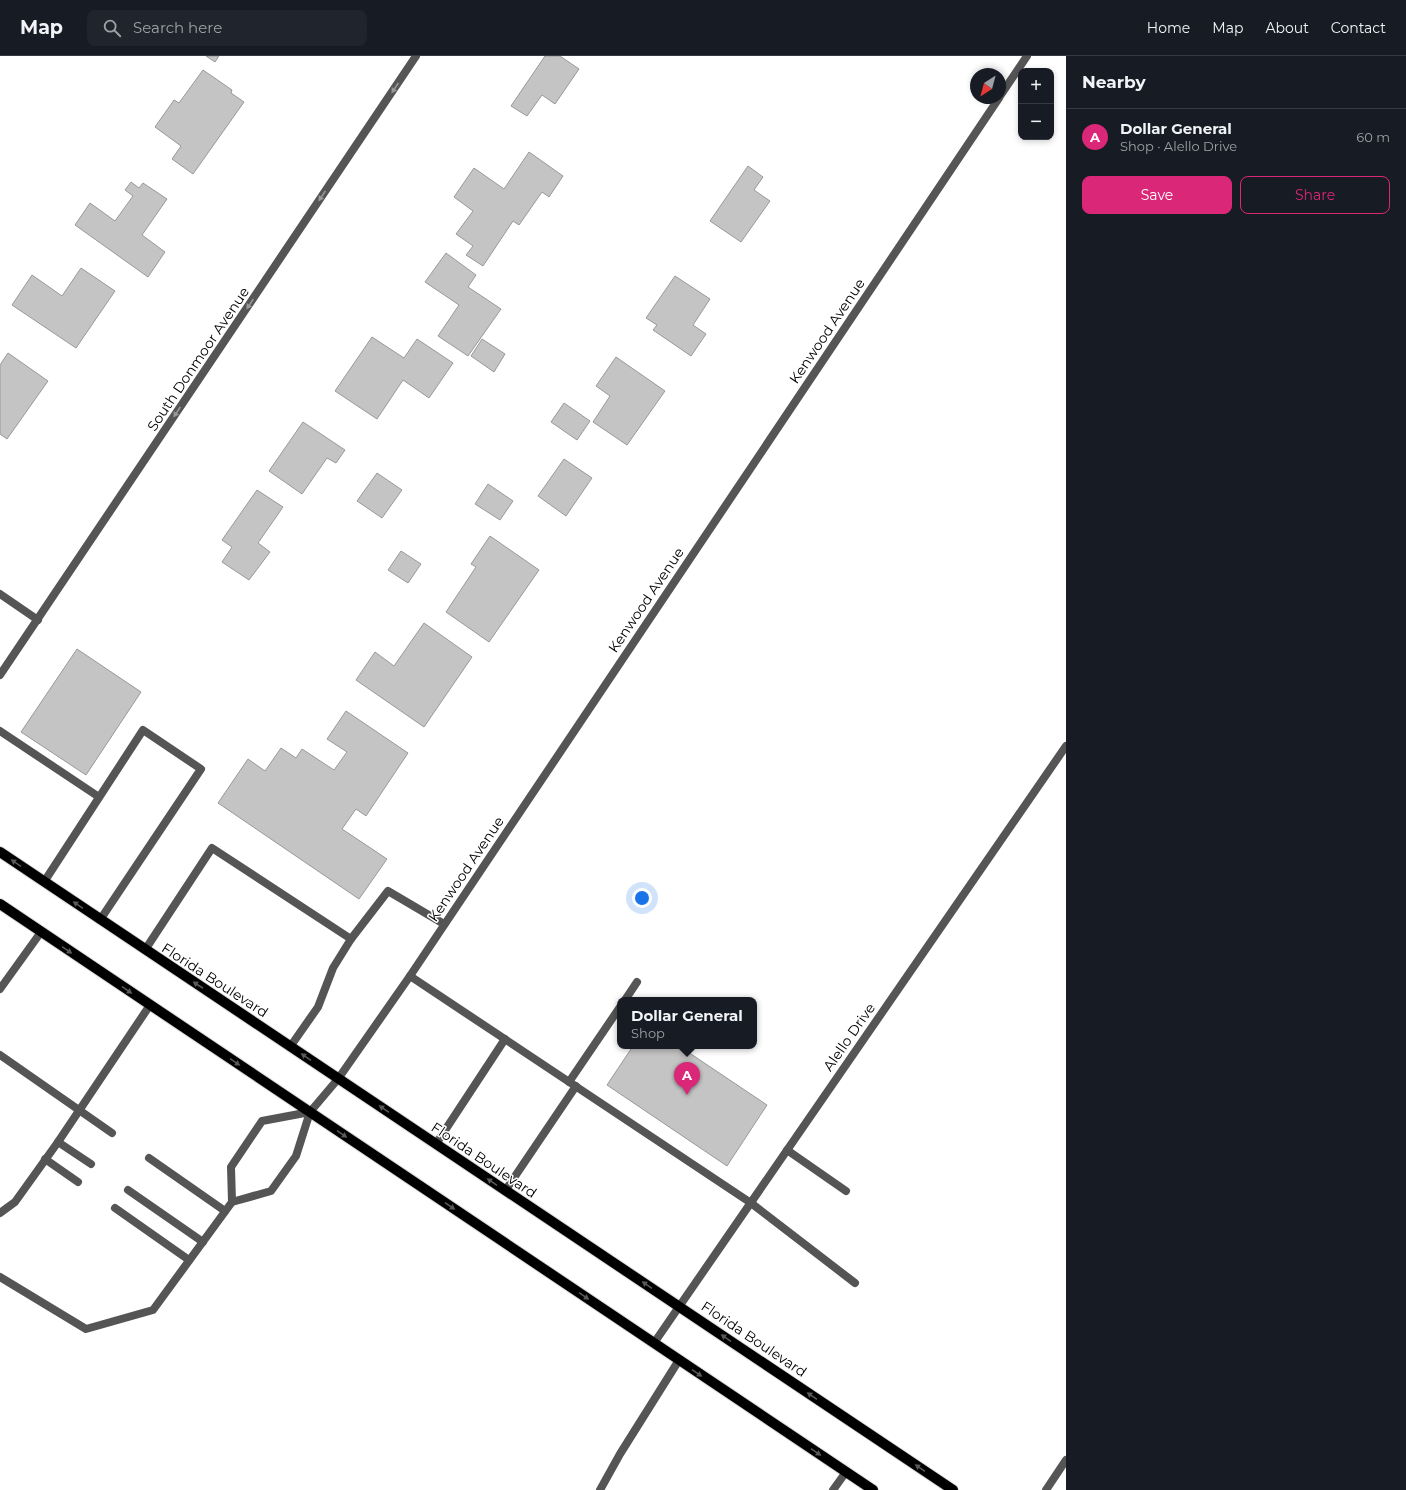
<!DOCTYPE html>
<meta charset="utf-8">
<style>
body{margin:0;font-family:Montserrat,sans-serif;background:#20242c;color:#f1f3f6}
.controls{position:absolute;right:12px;top:12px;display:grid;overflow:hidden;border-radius:8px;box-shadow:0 2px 6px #0003}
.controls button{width:36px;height:36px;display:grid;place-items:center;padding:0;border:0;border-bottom:1px solid #363941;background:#171b24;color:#f1f3f6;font:20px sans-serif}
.compass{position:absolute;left:970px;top:12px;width:36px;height:36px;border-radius:50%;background:#171b24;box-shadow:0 2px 6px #0003;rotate:216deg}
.you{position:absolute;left:642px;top:842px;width:14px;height:14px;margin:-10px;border:3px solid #fff;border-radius:50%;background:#1a73e8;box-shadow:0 0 0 6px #1a73e833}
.badge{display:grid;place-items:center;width:26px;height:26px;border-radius:50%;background:#db2777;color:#fff;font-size:13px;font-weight:700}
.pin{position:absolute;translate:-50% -33px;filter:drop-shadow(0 1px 2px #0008)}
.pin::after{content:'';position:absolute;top:21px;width:14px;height:12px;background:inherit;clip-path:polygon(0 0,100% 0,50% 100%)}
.popup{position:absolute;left:617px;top:941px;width:140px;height:52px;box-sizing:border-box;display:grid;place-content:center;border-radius:8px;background:#171b24;filter:drop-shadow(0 1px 3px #0005);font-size:13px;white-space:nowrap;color:#9ea1a6}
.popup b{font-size:15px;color:#f1f3f6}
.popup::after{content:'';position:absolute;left:50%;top:100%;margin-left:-8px;border:8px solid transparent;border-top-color:#171b24}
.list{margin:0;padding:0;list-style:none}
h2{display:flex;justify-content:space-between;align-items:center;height:52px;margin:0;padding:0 16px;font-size:17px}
h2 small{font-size:13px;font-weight:400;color:#9ea1a6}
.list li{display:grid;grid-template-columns:26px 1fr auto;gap:12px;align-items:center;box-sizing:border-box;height:56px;padding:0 16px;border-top:1px solid #363941}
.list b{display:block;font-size:15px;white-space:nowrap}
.list p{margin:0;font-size:13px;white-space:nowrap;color:#9ea1a6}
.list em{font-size:13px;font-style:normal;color:#9ea1a6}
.actions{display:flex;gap:8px;padding:12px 16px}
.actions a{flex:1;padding:9px 0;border:1px solid #db2777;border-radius:8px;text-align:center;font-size:14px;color:#db2777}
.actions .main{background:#db2777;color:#fff}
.icon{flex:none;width:22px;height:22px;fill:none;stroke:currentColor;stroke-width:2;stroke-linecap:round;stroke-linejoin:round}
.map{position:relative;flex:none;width:1066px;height:1434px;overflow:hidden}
header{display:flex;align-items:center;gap:24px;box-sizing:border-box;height:56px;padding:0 20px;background:#171b24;border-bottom:1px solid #363941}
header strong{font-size:19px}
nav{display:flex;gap:22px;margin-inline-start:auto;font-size:14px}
.search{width:280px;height:36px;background:#20242c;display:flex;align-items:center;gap:10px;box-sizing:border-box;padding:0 14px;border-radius:8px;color:#9ea1a6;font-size:15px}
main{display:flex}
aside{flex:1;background:#171b24}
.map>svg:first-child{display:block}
.building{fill:#c4c4c4;stroke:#999}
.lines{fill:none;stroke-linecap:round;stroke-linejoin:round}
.primary-casing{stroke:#dbdbdb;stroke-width:12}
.lane{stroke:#555;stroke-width:8}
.street{stroke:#555;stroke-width:8}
.primary{stroke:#000;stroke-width:10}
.oneway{fill:#999}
.oneway2{fill:#595959}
.labels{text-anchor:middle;stroke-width:3;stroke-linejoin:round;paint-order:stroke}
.street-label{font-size:14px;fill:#000;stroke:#fff}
</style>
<header>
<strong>Map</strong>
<div class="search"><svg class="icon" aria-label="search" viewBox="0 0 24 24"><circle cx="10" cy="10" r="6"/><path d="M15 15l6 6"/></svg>Search here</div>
<nav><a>Home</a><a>Map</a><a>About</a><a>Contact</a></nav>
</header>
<main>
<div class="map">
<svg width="1066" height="1434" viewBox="0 0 1066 1434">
<rect width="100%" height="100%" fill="#fff"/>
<g class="building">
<polygon points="206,0 219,0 215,6"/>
<polygon points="545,0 560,0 579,13 555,48 542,39 527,60 511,50"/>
<polygon points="203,14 232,34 231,37 244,46 193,118 172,103 181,90 155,71 174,44 179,47"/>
<polygon points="529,96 563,120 549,141 542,136 519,169 513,165 483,210 466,199 473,190 456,178 473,155 454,141 474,112 504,133"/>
<polygon points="748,110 763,121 754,134 770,145 741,186 710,165"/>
<polygon points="131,126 139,132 143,127 167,143 142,179 165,196 148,221 75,169 90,147 115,165 133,140 125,134"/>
<polygon points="446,197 476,219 468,231 501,253 468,300 438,280 459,249 425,226"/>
<polygon points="81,212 115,235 76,292 12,249 32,219 62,240"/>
<polygon points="675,220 710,243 693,269 706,278 691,300 653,274 657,269 646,262"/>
<polygon points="372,281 404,302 417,283 453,307 429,342 403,324 377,363 335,335"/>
<polygon points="482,283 505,298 494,316 471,300"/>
<polygon points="8,297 48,325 7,383 0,378 0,309"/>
<polygon points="616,301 665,335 627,389 593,366 610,340 596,330"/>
<polygon points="564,347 590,365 577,384 551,366"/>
<polygon points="303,366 345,394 336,407 327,402 302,438 269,415"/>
<polygon points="564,403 592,422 566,460 538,440"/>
<polygon points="377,417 402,434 382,462 357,445"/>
<polygon points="488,428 513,445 500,464 475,448"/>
<polygon points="257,434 283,451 258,487 270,496 249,524 222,506 232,491 222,484"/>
<polygon points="490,480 539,514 489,586 446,556 476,511 471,508"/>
<polygon points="401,495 421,508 408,527 388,514"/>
<polygon points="424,567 472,601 424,671 356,624 375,596 394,610"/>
<polygon points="77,593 141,636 86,719 21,676"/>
<polygon points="346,655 408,697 366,760 356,753 342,773 387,803 359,843 218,747 248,703 265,715 281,692 296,702 302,693 334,714 347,696 327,683"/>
<polygon points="633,990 679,990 767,1049 727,1110 607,1029"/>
</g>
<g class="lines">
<g class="primary-casing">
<g id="primary">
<polyline points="0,796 953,1434"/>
<polyline points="0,848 873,1434"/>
</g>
</g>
<g class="lane">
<polyline points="0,538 38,564"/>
<polyline points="0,675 99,741"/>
<polyline points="44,826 143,674 201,713 100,864"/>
<polyline points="351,883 388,835 444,868"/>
<polyline points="145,894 212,792 351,883 333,912 318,951 290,991"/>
<polyline points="410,920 751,1147 855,1227"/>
<polyline points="0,933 41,876"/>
<polyline points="625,944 637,926"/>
<polyline points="0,999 112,1077"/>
<polyline points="569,1026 620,951"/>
<polygon points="310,1056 296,1100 271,1135 232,1146 231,1111 262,1065"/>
<polyline points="58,1086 91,1108"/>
<polyline points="436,1088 505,983"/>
<polyline points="787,1094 846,1135"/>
<polyline points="149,1102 225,1155"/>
<polyline points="45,1103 78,1126"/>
<polyline points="128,1134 203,1186"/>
<polyline points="505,1135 576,1030"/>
<polyline points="115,1152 189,1204"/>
<polyline points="0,1157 15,1146 58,1086 150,949"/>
<polyline points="0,1221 86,1273 153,1254 232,1146"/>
<polyline points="600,1434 620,1398 679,1304"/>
<polyline points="833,1434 846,1416"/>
</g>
<g class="street">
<polyline points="1000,40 1027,0"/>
<polyline points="0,619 416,0"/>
<polyline points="310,1056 338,1023 410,920 999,42"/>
<polyline points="654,1287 1066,690"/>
<polyline points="1046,1434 1066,1404"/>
</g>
<use href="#primary" class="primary"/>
</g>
<defs><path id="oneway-solid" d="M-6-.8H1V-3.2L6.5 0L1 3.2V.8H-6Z"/></defs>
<g class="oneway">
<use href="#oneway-solid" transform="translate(395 32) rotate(124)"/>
<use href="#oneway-solid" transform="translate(322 140) rotate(124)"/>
<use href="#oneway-solid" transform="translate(250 248) rotate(124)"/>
<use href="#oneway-solid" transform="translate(177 356) rotate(124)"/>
</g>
<g class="oneway2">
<use href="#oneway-solid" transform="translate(16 807) rotate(-146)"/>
<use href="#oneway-solid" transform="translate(78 849) rotate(-146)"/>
<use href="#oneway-solid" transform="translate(67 894) rotate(34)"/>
<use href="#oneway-solid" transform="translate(198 929) rotate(-147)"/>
<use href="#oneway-solid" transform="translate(127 934) rotate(34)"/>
<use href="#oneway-solid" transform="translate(306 1001) rotate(-146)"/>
<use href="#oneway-solid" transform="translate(235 1006) rotate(34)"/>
<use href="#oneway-solid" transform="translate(384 1053) rotate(-146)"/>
<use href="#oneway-solid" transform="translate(342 1078) rotate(34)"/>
<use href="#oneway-solid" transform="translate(492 1126) rotate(-146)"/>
<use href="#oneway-solid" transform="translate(450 1150) rotate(34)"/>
<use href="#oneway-solid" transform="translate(647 1229) rotate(-146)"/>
<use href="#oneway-solid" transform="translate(584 1240) rotate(34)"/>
<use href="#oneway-solid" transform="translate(726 1282) rotate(-146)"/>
<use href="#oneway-solid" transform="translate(697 1317) rotate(34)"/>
<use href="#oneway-solid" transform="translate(812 1340) rotate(-146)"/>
<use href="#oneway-solid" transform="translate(816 1396) rotate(34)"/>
<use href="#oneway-solid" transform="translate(920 1412) rotate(-146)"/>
</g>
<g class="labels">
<g class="street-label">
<text transform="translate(827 275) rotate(-56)" y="5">Kenwood Avenue</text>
<text transform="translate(198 303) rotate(-56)" y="5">South Donmoor Avenue</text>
<text transform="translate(646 544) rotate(-56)" y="5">Kenwood Avenue</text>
<text transform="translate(466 813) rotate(-56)" y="5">Kenwood Avenue</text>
<text transform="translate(215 924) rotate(33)" y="5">Florida Boulevard</text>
<text transform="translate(849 981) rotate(-55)" y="5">Alello Drive</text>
<text transform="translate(484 1104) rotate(34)" y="5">Florida Boulevard</text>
<text transform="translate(754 1283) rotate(34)" y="5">Florida Boulevard</text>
</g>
</g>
</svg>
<div class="controls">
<button>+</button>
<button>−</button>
</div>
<svg class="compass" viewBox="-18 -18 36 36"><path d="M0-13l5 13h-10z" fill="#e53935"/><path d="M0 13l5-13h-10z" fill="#9ea1a6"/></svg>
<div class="you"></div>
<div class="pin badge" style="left:687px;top:1039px">A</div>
<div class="popup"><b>Dollar General</b>Shop</div>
</div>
<aside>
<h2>Nearby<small></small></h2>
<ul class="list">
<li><span class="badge">A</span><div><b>Dollar General</b><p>Shop · Alello Drive</p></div><em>60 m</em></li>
</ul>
<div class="actions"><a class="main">Save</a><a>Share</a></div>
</aside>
</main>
